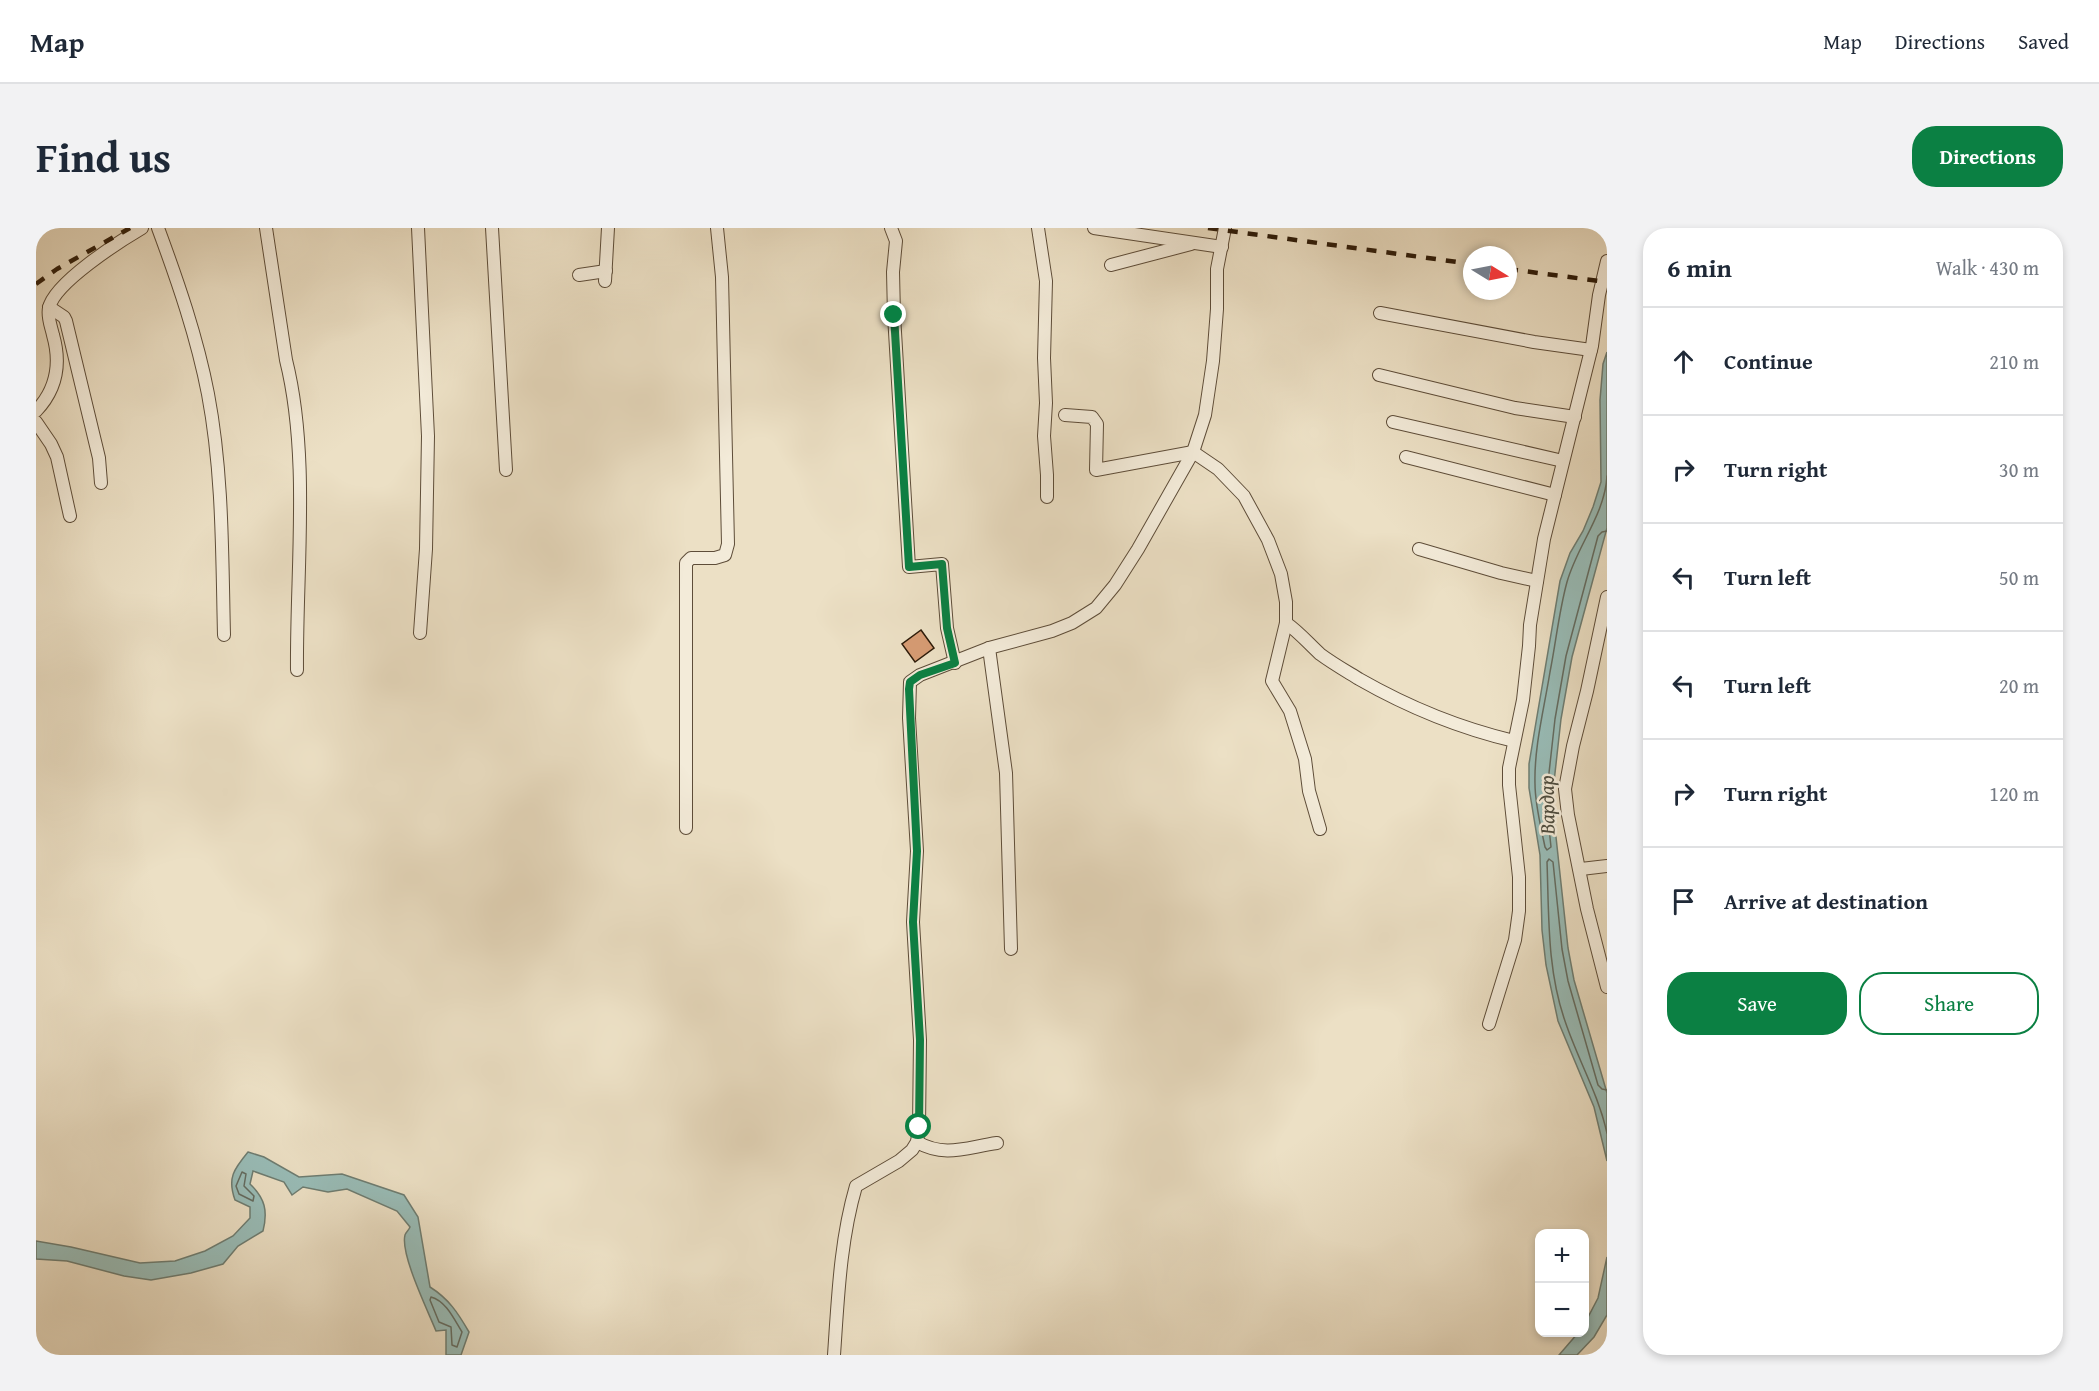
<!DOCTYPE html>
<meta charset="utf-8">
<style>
body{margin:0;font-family:"Gentium Book Plus",serif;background:#f2f2f3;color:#1f2937}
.controls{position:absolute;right:18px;bottom:18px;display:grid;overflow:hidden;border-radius:12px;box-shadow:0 3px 9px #0003}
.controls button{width:54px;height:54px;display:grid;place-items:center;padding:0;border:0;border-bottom:2px solid #e0e1e3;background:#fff;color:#1f2937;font:30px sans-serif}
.compass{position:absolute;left:1427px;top:18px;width:54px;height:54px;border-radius:50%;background:#fff;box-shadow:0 3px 9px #0003;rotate:100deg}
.stop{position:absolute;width:18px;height:18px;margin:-14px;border:4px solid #0b8043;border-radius:50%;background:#fff}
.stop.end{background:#0b8043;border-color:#fff;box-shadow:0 2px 6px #0008}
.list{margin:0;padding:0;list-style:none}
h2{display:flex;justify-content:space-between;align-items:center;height:78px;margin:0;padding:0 24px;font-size:26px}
h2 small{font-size:20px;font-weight:400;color:#747a83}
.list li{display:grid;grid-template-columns:39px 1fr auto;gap:18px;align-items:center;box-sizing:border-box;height:108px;padding:0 24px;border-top:2px solid #e0e1e3}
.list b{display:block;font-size:22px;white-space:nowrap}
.list em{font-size:20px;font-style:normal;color:#747a83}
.actions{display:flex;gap:12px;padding:18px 24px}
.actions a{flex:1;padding:14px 0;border:2px solid #0b8043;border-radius:24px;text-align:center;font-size:21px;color:#0b8043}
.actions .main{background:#0b8043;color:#fff}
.icon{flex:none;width:33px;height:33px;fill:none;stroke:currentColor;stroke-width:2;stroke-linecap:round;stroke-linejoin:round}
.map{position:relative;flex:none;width:1571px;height:1127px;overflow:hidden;border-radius:24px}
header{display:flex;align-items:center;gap:36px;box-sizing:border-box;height:84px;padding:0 30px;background:#fff;border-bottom:2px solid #e0e1e3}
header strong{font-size:28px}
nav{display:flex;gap:33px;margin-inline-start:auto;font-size:21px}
.intro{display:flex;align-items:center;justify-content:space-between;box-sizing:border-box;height:144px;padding:0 36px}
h1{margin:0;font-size:42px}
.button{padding:15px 27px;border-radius:24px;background:#0b8043;color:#fff;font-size:21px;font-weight:700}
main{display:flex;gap:36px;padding:0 36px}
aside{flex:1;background:#fff;border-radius:24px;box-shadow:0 3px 9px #0003}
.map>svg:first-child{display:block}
.water{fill:#99bdb8;stroke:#6e7d72;stroke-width:1.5}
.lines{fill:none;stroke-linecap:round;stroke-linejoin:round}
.shore{stroke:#646c61;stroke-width:1.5}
.building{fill:#d69b73;stroke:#2e1c0a;stroke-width:1.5}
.minor-casing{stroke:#5e4d39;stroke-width:14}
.minor{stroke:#f3ebd9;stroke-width:12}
.rail{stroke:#2e1c0a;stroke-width:4.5;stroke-dasharray:10 10;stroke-linecap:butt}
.route{stroke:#0b8043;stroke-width:8}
.labels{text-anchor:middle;stroke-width:5;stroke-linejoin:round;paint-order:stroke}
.water-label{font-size:21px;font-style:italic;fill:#4e4c3e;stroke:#f3ebd9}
</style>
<header>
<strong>Map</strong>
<nav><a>Map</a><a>Directions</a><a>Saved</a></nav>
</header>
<div class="intro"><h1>Find us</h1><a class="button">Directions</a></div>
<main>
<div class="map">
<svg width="1571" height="1127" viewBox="0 0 1571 1127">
<rect width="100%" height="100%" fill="#ece0c5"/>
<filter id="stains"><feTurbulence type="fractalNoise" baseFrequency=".00333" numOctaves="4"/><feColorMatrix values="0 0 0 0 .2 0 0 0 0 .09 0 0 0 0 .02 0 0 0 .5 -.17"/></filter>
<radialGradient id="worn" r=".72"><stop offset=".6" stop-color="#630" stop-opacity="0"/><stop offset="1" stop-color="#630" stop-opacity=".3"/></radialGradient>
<g class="water">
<polygon points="1571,124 1571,300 1536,429 1525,491 1516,572 1532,720 1538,752 1571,865 1571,933 1558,879 1522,793 1510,737 1506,702 1504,627 1493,560 1493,536 1498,506 1524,353 1534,325 1547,303 1557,279 1565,254 1564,172 1567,136"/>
<path d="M212,924L228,929L263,949L306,946L368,967L382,989L394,1059C413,1071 422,1085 433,1104L425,1127H410V1102L400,1103C392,1083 364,1026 369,1007C370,1004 373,1002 374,999L361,983L311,961L292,964L267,959L256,967L248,954L217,943L214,956C229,970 232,983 227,1003L202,1018L187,1036L155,1045L115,1052L88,1048L31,1033L0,1031V1013L35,1019L104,1035L139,1033L169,1023L197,1008L214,990V979L199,972C191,950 198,941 212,924Z"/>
<polygon points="1571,1029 1571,1087 1558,1109 1541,1127 1523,1127 1542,1105 1548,1104 1549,1095 1562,1070"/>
</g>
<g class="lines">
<g class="shore">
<path d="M1571,248C1569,286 1541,318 1531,354C1523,383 1520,414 1514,444C1508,481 1498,519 1499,556C1499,577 1505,599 1509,619L1511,622L1515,619L1510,572L1519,491L1530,428L1562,308L1566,304L1571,303"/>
<path d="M1571,862L1566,861L1562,857L1532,753L1526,721L1517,634L1513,631L1511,634C1513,687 1511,742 1529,793C1542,832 1562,865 1571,905"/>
<polygon points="206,944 210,946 208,958 218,968 217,973 203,966 200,958"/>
<path d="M395,1069C410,1073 418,1091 426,1104L421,1119L416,1117L415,1099L403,1094L394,1072Z"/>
</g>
</g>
<polygon class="building" points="885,402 898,420 879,434 866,416"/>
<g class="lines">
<g class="minor-casing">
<g id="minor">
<path d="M122,0C142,54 161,109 172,166C187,245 186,327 188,407"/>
<path d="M230,0L250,132C274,228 260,343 261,442"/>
<polyline points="382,0 392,208 390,321 384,405"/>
<polyline points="456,0 470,242"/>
<polyline points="855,0 860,13 857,44 858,87 873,339 906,336 911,400 919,435"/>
<polyline points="1002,0 1010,53 1008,130 1010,175 1008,208 1011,247 1011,269"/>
<polyline points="1058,0 1186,19"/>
<polyline points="1075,37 1155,16"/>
<polyline points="543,47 570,43"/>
<polyline points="569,53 572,0"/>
<polyline points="13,79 28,89 30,93 63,230 65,255"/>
<polyline points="1344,85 1498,114 1555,122"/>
<polyline points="1343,147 1479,180 1539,189"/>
<path d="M0,183C21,161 25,135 17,107C15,98 11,89 13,80C18,55 84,13 106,0"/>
<polyline points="1029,187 1056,189 1061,196 1060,242 1157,224 1182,241 1208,268 1232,312 1245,346 1250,374 1250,395 1236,453 1254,483 1269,531 1273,563 1284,601"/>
<polyline points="0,194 15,216 21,229 34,288"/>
<polyline points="1357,194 1527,233"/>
<polyline points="1370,229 1519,267"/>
<polyline points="1383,321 1465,345 1501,353"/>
<polyline points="1571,369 1551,463 1537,518 1529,561 1532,587 1551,681 1571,759"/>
<path d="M1250,395C1263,404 1272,415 1284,426C1296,435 1310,443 1323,451C1372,479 1423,500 1478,513"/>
<polyline points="953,420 970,545 975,721"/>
<polyline points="650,600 650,335 655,330 679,330 689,327 692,316 686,49 681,0"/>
<polyline points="1545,641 1571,638"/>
<polyline points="1453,796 1479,712 1483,683 1483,649 1473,557 1473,540 1487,472 1493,418 1494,397 1508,311 1556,118 1563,67 1571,33"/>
<path d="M881,914C909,930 931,919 961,915"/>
<path d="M798,1127C802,1070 804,1013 820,958L863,933L876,922L881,914L883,899L884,812L877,694L881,623L873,490L874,454L884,447L953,420L1016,403L1036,395L1060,380L1079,357L1102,321L1157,224L1169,187L1177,133L1181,81V41L1189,0"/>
</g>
</g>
<use href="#minor" class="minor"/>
<g class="rail">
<polyline points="1172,0 1436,36"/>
<polyline points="1472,41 1571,54"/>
<polyline points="0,56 21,41 94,0"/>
</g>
</g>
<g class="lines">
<polyline class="route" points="858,87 873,339 906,336 911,400 919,435 884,447 874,454 873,461 881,623 877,694 884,812 883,899"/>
</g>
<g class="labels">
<g class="water-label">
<text transform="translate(1511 577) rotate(-91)" y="7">Вардар</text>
</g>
</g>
<rect width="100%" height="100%" filter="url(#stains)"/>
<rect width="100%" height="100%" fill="url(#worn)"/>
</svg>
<div class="controls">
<button>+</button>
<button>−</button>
</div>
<svg class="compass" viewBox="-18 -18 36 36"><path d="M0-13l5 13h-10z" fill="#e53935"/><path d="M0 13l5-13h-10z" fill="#747a83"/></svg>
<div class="stop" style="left:883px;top:899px"></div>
<div class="stop end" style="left:858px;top:87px"></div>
</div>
<aside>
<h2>6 min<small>Walk · 430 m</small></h2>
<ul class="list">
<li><svg class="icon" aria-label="ahead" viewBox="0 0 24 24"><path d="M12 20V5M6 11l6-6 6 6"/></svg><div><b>Continue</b></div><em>210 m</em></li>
<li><svg class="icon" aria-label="right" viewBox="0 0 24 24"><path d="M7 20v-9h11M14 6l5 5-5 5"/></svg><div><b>Turn right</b></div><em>30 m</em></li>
<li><svg class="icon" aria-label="left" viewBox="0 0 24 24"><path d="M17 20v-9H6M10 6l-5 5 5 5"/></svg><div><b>Turn left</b></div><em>50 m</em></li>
<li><svg class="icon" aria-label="left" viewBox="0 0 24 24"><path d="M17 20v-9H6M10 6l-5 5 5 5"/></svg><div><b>Turn left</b></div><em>20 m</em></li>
<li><svg class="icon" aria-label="right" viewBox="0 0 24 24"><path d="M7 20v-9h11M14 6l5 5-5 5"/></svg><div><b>Turn right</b></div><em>120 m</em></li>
<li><svg class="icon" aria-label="arrive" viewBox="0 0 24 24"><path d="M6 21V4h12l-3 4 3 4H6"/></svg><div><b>Arrive at destination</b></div></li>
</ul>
<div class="actions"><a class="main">Save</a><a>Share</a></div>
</aside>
</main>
